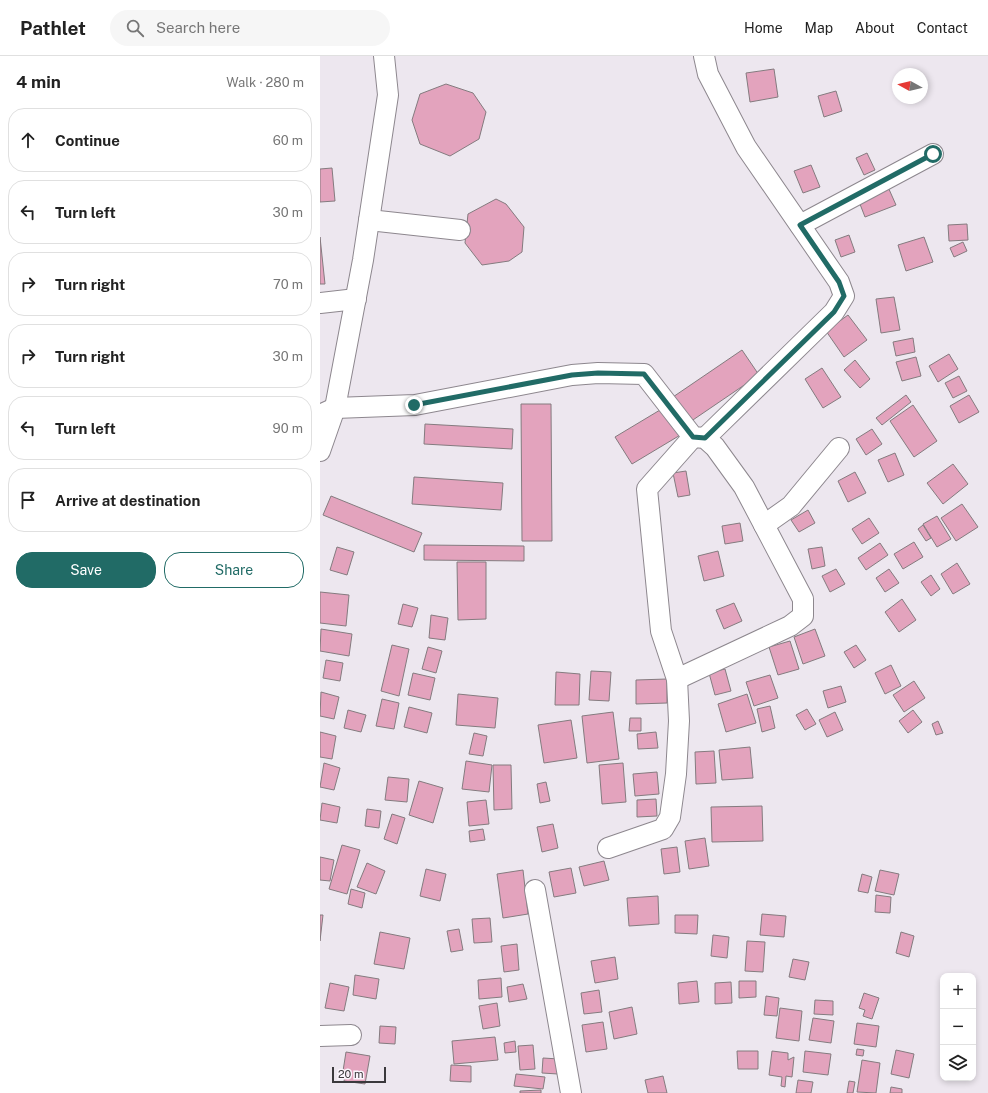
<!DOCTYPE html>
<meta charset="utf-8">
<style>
body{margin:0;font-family:"Public Sans",sans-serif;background:#f6f6f6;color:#222}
.controls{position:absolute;right:12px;bottom:12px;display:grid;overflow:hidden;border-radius:8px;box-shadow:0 2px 6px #0003}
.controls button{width:36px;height:36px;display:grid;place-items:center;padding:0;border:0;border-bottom:1px solid #e0e0e0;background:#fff;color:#222;font:20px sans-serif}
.compass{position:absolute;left:572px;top:12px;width:36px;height:36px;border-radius:50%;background:#fff;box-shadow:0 2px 6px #0003;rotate:278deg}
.scale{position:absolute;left:12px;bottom:10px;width:54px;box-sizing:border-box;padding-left:4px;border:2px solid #3b393c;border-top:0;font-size:11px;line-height:14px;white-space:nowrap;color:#3b393c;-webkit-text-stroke:3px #fbf5fc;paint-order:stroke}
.stop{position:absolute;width:12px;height:12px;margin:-9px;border:3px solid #216b66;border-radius:50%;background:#fff}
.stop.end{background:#216b66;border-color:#fff;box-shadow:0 1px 4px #0008}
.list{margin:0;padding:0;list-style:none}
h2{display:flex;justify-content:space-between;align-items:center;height:52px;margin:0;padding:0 16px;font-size:17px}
h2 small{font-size:13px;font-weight:400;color:#767676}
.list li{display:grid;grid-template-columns:26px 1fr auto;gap:12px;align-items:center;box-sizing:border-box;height:64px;margin:0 8px 8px;padding:0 8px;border:1px solid #e0e0e0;border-radius:16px}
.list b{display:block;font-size:15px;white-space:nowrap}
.list em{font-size:13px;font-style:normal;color:#767676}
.actions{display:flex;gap:8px;padding:12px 16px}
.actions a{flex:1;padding:9px 0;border:1px solid #216b66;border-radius:16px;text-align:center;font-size:14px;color:#216b66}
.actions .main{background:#216b66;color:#fff}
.icon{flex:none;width:22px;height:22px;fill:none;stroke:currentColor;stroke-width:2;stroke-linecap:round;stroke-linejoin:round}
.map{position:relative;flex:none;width:668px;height:1037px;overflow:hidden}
header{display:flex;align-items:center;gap:24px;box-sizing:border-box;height:56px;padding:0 20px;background:#fff;border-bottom:1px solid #e0e0e0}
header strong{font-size:19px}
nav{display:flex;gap:22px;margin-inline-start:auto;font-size:14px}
.search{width:280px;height:36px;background:#f6f6f6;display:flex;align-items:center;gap:10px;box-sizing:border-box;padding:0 14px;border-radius:22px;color:#767676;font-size:15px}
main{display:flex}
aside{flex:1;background:#fff}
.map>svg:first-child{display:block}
.building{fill:#e3a3bd;stroke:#847b7f}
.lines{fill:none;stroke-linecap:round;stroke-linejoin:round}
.minor-casing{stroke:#8d878e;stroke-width:22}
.minor{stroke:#fff;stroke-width:20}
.route{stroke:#216b66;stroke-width:5}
</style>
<header>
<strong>Pathlet</strong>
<div class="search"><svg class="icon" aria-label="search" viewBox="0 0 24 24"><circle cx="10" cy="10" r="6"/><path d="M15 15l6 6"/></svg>Search here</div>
<nav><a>Home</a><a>Map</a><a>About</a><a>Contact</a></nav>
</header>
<main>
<aside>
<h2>4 min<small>Walk · 280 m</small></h2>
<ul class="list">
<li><svg class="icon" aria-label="ahead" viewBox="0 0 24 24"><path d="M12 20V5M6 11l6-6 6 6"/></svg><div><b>Continue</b></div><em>60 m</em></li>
<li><svg class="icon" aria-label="left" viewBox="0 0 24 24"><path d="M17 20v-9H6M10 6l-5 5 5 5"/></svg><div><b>Turn left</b></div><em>30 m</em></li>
<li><svg class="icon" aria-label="right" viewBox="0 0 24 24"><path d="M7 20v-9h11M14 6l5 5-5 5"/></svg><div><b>Turn right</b></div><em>70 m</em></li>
<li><svg class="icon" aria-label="right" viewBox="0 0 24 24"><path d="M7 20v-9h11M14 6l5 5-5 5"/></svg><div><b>Turn right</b></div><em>30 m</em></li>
<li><svg class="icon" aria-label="left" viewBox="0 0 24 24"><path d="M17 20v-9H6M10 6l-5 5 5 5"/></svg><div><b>Turn left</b></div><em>90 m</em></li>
<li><svg class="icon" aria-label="arrive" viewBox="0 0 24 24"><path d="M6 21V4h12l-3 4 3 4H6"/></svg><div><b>Arrive at destination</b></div></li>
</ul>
<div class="actions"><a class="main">Save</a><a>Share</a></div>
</aside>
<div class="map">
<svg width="668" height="1037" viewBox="0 0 668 1037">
<rect width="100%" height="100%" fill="#ede7ef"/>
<g class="building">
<polygon points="454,13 458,41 430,46 426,17"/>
<polygon points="126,28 153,37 166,56 159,83 130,100 100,88 92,64 100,38"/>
<polygon points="516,35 522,55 504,61 498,40"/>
<polygon points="547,97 555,114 544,119 536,102"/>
<polygon points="491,109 500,131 483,137 474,115"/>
<polygon points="12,112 15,145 0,146 0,113"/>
<polygon points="568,131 576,149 545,161 538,143"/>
<polygon points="176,143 186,148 204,171 202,196 189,205 162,209 145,187 148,158"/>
<polygon points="647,168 648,184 629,185 628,169"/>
<polygon points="529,179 535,196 521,201 515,184"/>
<polygon points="0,181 5,228 0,228"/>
<polygon points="604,181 613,206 586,215 578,189"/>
<polygon points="643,186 647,195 634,201 630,192"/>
<polygon points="574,241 580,274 561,277 556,243"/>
<polygon points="528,259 547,284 524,301 506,275"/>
<polygon points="593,282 595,296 576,300 573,286"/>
<polygon points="422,294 439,319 367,368 350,343"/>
<polygon points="629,298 638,313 618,326 609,310"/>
<polygon points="596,301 601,320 582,325 576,306"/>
<polygon points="535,304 550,323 540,332 524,314"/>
<polygon points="502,312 521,341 503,352 485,323"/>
<polygon points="639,320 647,335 633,342 625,327"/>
<polygon points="586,339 591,346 562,369 556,362"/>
<polygon points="649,339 659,356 639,367 630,350"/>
<polygon points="201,348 231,348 232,485 202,485"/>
<polygon points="593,349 617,385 594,401 570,365"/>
<polygon points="345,351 362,378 312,408 295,381"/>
<polygon points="105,368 193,373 192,393 104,388"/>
<polygon points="552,373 562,388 546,399 536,383"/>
<polygon points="575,397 584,419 568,426 558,404"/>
<polygon points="633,408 648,428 623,448 607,427"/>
<polygon points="366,415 370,439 358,441 353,417"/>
<polygon points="535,416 546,437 528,446 518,425"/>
<polygon points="94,421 183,427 181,454 92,448"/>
<polygon points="11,440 102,477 94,496 3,459"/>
<polygon points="642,448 658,471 636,485 621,462"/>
<polygon points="488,454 495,467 479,476 471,464"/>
<polygon points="617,460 631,483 617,491 603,468"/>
<polygon points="549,462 559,477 542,488 532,473"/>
<polygon points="420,467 423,485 405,488 402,470"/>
<polygon points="603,469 611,482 606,485 598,473"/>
<polygon points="594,486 603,501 583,513 574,498"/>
<polygon points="560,487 568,499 546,514 538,502"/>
<polygon points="104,489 204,490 204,505 104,504"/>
<polygon points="17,491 34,496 27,519 10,514"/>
<polygon points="502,491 505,510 492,513 488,493"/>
<polygon points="398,495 404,520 384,525 378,500"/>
<polygon points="137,506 166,506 166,563 138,564"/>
<polygon points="637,507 650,528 633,538 621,518"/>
<polygon points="516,513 525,528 510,536 502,520"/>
<polygon points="569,513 579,527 565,536 556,522"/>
<polygon points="611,519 620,533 611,540 601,526"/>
<polygon points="0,536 29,539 26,570 0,567"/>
<polygon points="582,543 596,564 579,576 565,556"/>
<polygon points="414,547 422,565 404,573 396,554"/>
<polygon points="83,548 98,552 92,571 78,568"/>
<polygon points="111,559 128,562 125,584 109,582"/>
<polygon points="1,573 32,578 29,600 0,595"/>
<polygon points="495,573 505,600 483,608 474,581"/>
<polygon points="470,585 479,613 458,619 449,591"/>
<polygon points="72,589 89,593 79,640 61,635"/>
<polygon points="536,589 546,604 534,612 524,596"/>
<polygon points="108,591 122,595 116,617 102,613"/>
<polygon points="6,604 23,607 20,625 3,622"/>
<polygon points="571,609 581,630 565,638 555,617"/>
<polygon points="405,613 411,635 395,639 389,617"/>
<polygon points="271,615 291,616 289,645 269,644"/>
<polygon points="236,616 260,618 259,649 235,649"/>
<polygon points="93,617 115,622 110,644 88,639"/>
<polygon points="450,619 458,642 434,650 426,626"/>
<polygon points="347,623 347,647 316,648 316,624"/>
<polygon points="594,625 605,642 584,656 573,639"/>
<polygon points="521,630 526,646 508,652 503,635"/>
<polygon points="1,636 19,641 14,663 0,660"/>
<polygon points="138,638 178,642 175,672 136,669"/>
<polygon points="427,638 436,667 406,676 398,648"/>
<polygon points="62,643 79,647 74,673 56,670"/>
<polygon points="450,650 455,672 442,676 437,653"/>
<polygon points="89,651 112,657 107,677 84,671"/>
<polygon points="487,653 496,668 485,674 476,659"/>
<polygon points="28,654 46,659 41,676 24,672"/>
<polygon points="593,654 602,666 588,677 579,665"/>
<polygon points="293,656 299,703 267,707 262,660"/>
<polygon points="515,656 523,674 507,681 499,664"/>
<polygon points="310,662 321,662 321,675 309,675"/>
<polygon points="251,664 257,702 224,707 218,669"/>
<polygon points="618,665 623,677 616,679 612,668"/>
<polygon points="0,676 16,680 12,703 0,701"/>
<polygon points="336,676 338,692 318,693 317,678"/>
<polygon points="154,677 167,680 163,700 149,698"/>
<polygon points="430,691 433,722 402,724 399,694"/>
<polygon points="394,695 396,727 376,728 375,696"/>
<polygon points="146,705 172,709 169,736 142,733"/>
<polygon points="4,707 20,712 14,734 0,731"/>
<polygon points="303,707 306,746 282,748 279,709"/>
<polygon points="173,709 191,709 192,753 174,754"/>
<polygon points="337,716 339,738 315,740 313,718"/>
<polygon points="68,721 89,723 87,746 65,744"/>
<polygon points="99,725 123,732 113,767 89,759"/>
<polygon points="226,726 230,745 220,747 217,728"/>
<polygon points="336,743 337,760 317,761 317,744"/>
<polygon points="166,744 169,768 149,770 147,746"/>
<polygon points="2,747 20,751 17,767 0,764"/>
<polygon points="442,750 443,785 392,786 391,751"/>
<polygon points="47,753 61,755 59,772 45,770"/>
<polygon points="72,758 85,762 77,788 64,783"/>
<polygon points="233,768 238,792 222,796 217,771"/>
<polygon points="163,773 165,784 150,786 149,775"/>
<polygon points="385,782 389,810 369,813 365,785"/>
<polygon points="22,789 40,794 27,838 9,833"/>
<polygon points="357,791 360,816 344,818 341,793"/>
<polygon points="0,801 14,804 10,825 0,824"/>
<polygon points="284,805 289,824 264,830 259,811"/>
<polygon points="47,807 65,815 56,838 37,831"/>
<polygon points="251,812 256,837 234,841 229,816"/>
<polygon points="106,813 126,818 120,845 100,840"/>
<polygon points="203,814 208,858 183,862 177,818"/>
<polygon points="560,814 579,818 574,839 555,835"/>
<polygon points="542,818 552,821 548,837 538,835"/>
<polygon points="31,833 45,837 42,852 28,848"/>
<polygon points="556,839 571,841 570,857 555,856"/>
<polygon points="338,840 339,868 309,870 307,842"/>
<polygon points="442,858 466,860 464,881 440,879"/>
<polygon points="0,859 3,859 0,885"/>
<polygon points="355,859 378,859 377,878 355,877"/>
<polygon points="170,862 172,886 154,887 152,863"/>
<polygon points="139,873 143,894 131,896 127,875"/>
<polygon points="60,876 90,882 84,913 54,908"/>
<polygon points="581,876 594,880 589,901 576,897"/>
<polygon points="393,879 409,881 407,902 391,900"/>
<polygon points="427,885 445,886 443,916 425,915"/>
<polygon points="197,888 199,914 184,916 181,890"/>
<polygon points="295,901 298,923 275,927 271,905"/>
<polygon points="473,903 489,906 485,924 469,921"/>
<polygon points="35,919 59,923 56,943 33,939"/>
<polygon points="181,922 182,941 159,943 158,924"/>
<polygon points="377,925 379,946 359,948 358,927"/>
<polygon points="419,925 436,925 436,941 419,942"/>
<polygon points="411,926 412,947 395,948 395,927"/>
<polygon points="10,927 29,931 24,955 5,952"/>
<polygon points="203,928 207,943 189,946 187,931"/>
<polygon points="279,934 282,956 264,958 261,937"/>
<polygon points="544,937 559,942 552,963 543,960 545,954 539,952"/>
<polygon points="446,940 459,942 457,960 444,959"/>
<polygon points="495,944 513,945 513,959 494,958"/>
<polygon points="177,947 180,970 163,973 159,950"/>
<polygon points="312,951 317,978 294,983 289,956"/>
<polygon points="460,952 482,955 479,985 456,982"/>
<polygon points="493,962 514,965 511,987 489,984"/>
<polygon points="283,966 287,993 266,996 262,969"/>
<polygon points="537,967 559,970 556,991 534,988"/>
<polygon points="60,970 76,971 75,988 59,987"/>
<polygon points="175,981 178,1004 134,1008 132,985"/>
<polygon points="195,985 196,996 185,997 184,987"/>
<polygon points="213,989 215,1013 200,1014 198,990"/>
<polygon points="537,993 544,994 543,1000 536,999"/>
<polygon points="576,994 594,998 589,1022 571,1018"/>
<polygon points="417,995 438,995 438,1013 418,1013"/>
<polygon points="452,995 468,997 468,1004 474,1001 472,1021 466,1020 465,1031 461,1030 462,1021 449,1019"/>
<polygon points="485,995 511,998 508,1019 483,1016"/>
<polygon points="26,996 50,1000 45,1028 24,1025 26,1016 23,1015"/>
<polygon points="223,1002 239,1003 238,1018 222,1017"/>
<polygon points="542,1004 560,1007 556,1037 537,1036"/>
<polygon points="131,1009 151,1010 151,1026 130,1025"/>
<polygon points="196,1018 225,1021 223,1033 194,1030"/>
<polygon points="343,1020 347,1037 328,1037 325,1024"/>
<polygon points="478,1024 493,1026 491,1037 476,1037"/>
<polygon points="529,1025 535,1026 533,1037 527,1037"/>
<polygon points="571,1031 582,1033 582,1037 570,1037"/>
<polygon points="221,1034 221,1037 200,1037 200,1035"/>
</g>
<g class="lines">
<g class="minor-casing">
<g id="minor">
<polyline points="384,0 388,18 426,91 519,226 524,240 514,256 385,382"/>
<polyline points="49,164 140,174"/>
<polyline points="480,169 613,98"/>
<polyline points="0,247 36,243"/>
<polyline points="0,359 15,352 95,349 252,319 278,317 324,318 373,381 385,382 395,391 424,431 483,543 483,560 470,570 357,623"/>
<polyline points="0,395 15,352 43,204 68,39 64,0"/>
<polyline points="444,469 471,450 519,392"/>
<polyline points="288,792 343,773 350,761 356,718 359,665 357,623 341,575 327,433 373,381"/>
<polyline points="215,834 251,1037"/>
<polyline points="0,980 31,979"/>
</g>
</g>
<use href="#minor" class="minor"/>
</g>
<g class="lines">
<polyline class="route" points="94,349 252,319 278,317 324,318 373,381 385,382 514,256 524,240 519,226 480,169 613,98"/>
</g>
</svg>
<div class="controls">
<button>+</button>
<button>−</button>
<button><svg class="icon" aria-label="layers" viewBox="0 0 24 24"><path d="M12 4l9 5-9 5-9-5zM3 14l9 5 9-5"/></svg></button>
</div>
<svg class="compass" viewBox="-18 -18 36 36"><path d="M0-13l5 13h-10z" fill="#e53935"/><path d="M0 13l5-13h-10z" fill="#767676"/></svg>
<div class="scale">20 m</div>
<div class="stop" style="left:613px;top:98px"></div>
<div class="stop end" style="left:94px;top:349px"></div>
</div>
</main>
